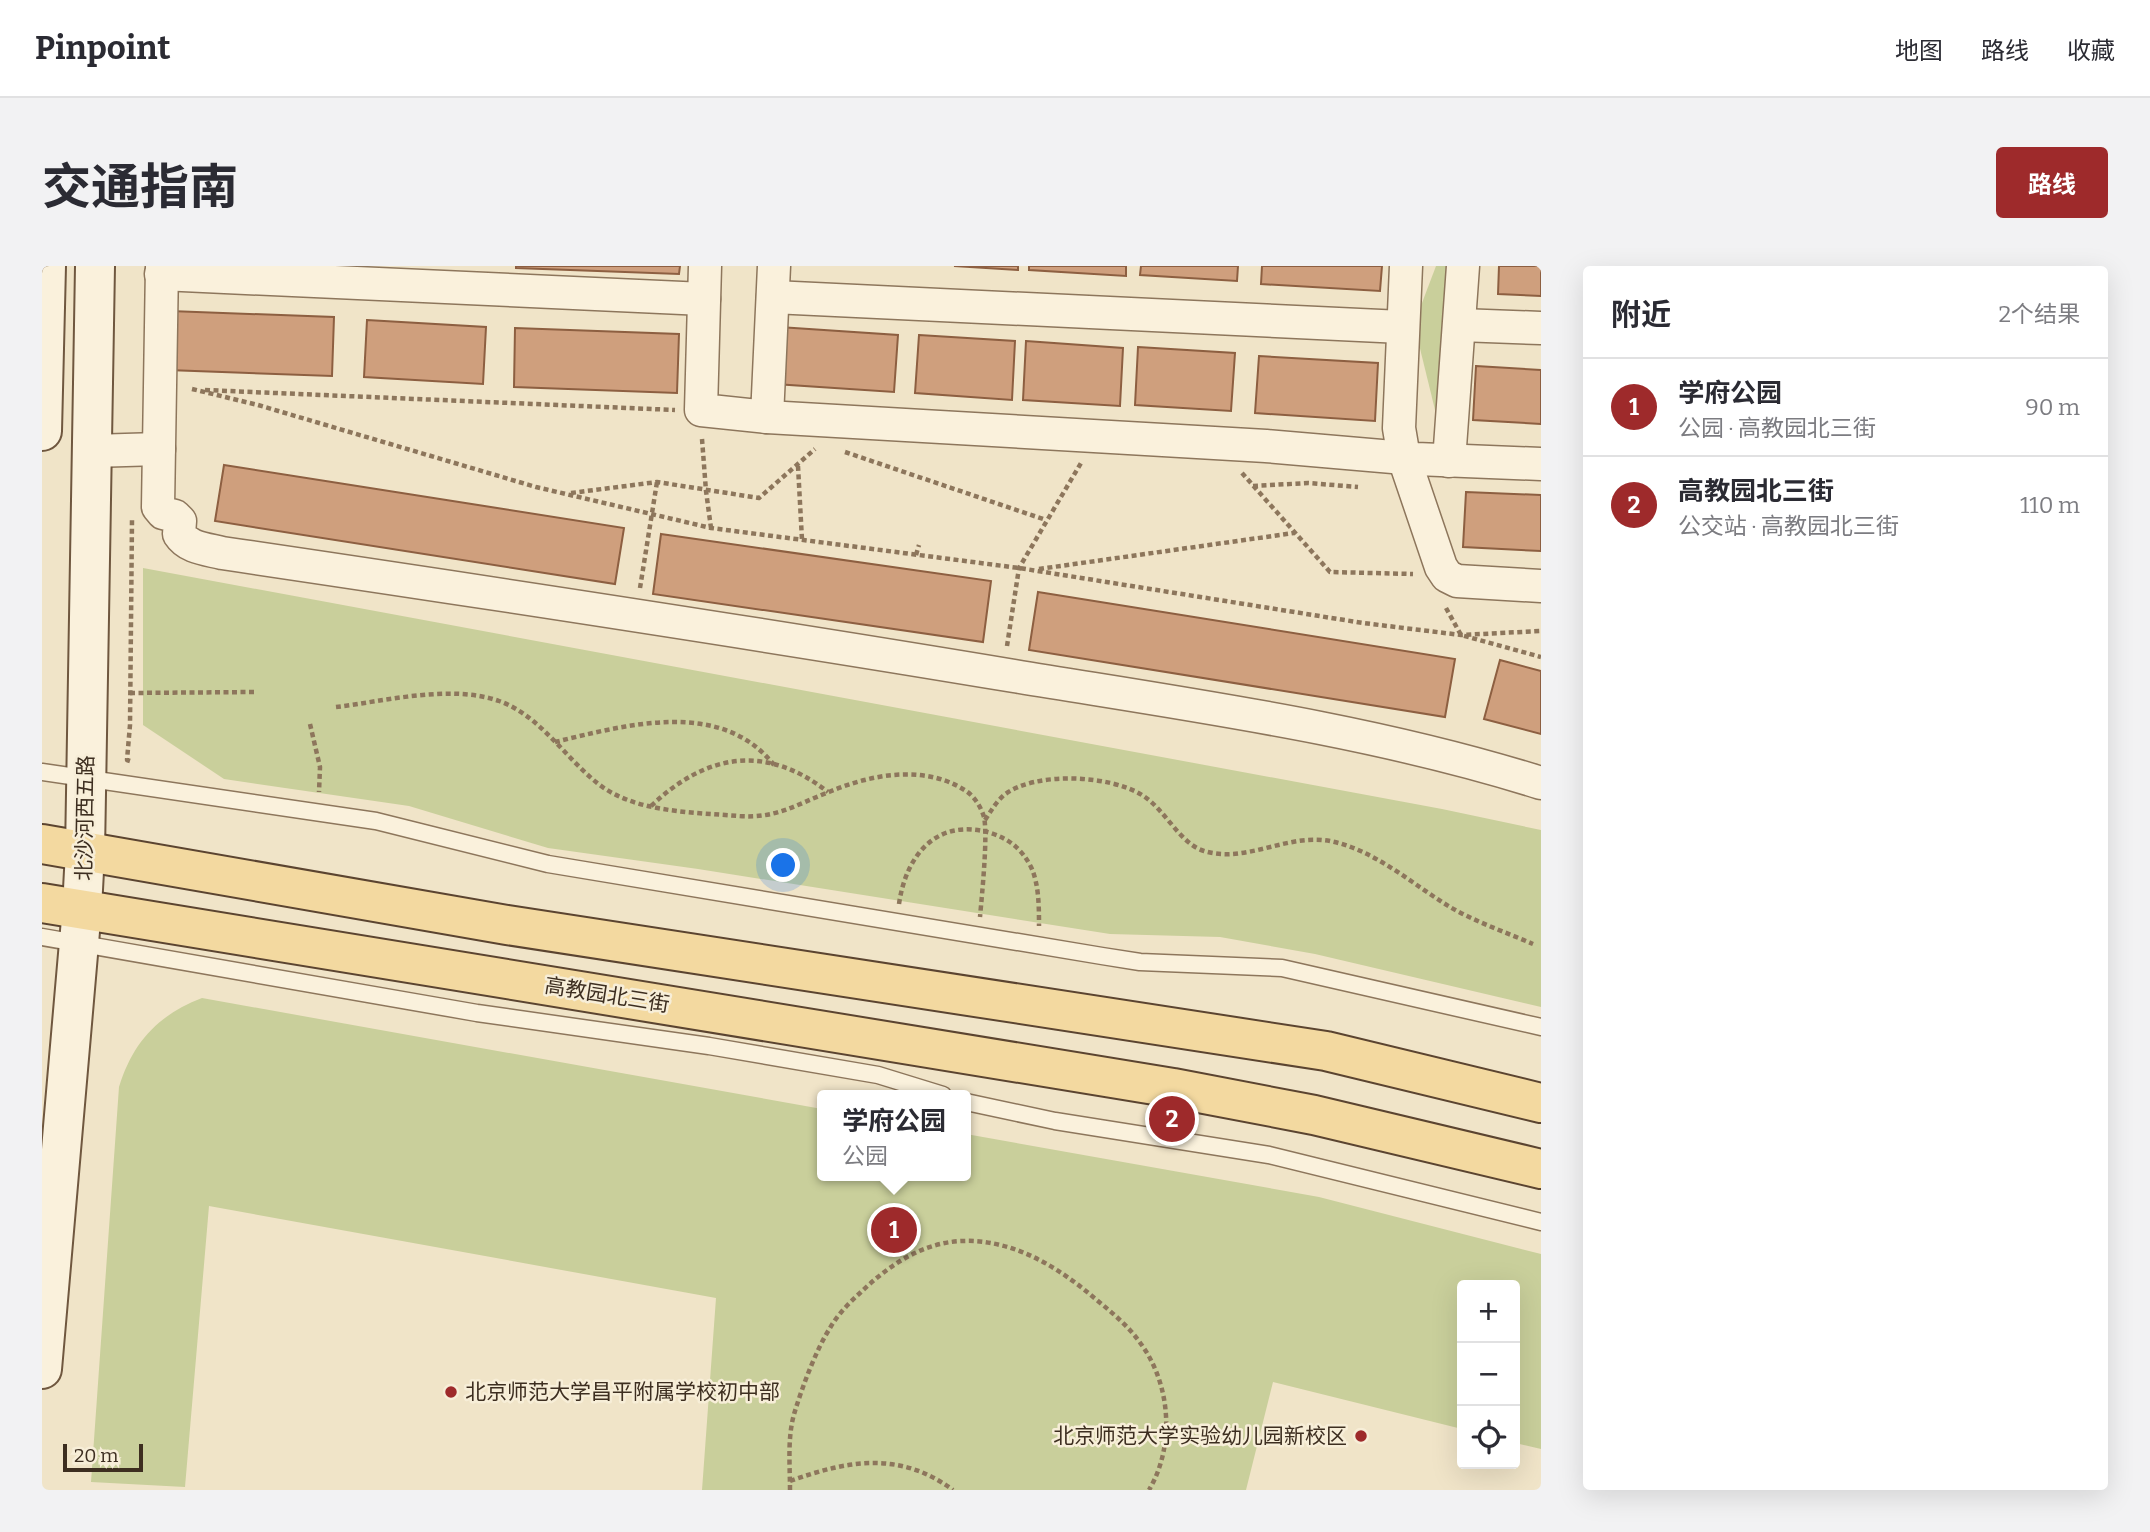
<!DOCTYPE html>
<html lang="zh">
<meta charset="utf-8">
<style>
body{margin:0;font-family:Bitter,"Noto Sans SC",serif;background:#f2f2f3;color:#2b2b33}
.controls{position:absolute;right:21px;bottom:21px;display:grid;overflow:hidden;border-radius:7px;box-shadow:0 7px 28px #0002}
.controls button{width:63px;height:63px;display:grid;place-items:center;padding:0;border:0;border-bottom:2px solid #e1e1e2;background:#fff;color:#2b2b33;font:35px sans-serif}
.scale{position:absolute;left:21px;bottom:18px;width:80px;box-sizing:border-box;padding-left:7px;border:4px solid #3d2e20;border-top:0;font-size:19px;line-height:24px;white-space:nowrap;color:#3d2e20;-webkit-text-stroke:5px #f7eed8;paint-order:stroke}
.you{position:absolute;left:742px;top:600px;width:24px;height:24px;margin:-18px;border:5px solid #fff;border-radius:50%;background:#1a73e8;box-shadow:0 0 0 10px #1a73e833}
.badge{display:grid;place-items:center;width:46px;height:46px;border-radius:50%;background:#9e2a2b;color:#fff;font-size:23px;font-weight:700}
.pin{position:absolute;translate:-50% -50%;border:4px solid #fff;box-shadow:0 2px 7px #0006}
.popup{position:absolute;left:775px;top:824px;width:154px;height:91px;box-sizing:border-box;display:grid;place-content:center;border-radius:7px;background:#fff;filter:drop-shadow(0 2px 5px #0005);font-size:23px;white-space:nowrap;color:#7c7c81}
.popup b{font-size:26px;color:#2b2b33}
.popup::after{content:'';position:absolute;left:50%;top:100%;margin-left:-14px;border:14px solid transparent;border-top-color:#fff}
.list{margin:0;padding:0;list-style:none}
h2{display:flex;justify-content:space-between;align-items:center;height:91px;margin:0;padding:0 28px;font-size:30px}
h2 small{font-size:23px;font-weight:400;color:#7c7c81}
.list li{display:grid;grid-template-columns:46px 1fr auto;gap:21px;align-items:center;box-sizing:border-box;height:98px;padding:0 28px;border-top:2px solid #e1e1e2}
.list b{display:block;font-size:26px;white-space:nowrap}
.list p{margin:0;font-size:23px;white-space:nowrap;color:#7c7c81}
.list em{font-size:23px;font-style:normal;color:#7c7c81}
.icon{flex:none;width:38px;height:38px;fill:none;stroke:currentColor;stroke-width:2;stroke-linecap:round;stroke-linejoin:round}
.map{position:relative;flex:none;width:1499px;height:1224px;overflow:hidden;border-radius:7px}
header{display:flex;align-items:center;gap:42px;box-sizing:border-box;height:98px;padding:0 35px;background:#fff;border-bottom:2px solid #e1e1e2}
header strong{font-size:33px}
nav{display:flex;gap:38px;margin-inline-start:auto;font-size:24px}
.intro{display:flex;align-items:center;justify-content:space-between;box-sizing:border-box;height:168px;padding:0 42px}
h1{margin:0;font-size:49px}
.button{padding:18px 32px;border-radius:7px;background:#9e2a2b;color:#fff;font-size:24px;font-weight:700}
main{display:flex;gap:42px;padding:0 42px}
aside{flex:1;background:#fff;border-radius:7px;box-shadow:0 7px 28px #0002}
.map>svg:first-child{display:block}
.green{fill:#c9cf9b}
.building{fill:#cf9f7d;stroke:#8d5f41;stroke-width:2}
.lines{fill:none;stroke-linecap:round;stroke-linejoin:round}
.service-casing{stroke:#8d765c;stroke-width:19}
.minor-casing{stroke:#8d765c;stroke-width:35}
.secondary-casing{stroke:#6f573f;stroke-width:42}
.primary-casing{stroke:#5b4430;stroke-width:42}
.path{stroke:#8d765c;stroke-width:4.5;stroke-dasharray:5 3.5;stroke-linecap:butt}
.service{stroke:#faf1dc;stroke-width:16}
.minor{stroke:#faf1dc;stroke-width:32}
.secondary{stroke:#faf1dc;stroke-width:38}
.primary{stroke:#f3d9a0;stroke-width:38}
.poi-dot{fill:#9e2a2b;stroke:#f7eed8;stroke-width:2.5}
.labels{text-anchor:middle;stroke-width:5;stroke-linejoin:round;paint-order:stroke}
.street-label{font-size:21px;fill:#3d2e20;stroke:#f7eed8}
.poi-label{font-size:21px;fill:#3d2e20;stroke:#f7eed8;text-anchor:start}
</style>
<header>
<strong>Pinpoint</strong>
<nav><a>地图</a><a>路线</a><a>收藏</a></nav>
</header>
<div class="intro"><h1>交通指南</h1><a class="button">路线</a></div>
<main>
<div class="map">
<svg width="1499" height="1224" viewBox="0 0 1499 1224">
<rect width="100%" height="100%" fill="#f0e4c8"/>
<g class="green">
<polygon points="1394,0 1412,0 1405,150 1394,148 1372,58"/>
<polygon points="101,302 1400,543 1499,564 1499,741 1273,688 1178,671 1068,668 656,603 506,582 367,540 182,513 101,459"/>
<path d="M160,732L780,843V910H924V868L1277,931L1499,988V1183L1473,1177V1019H1420V1163L1231,1116L1204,1224H660L674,1032L167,940L143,1221L49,1216L77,821C91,776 116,749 160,732Z"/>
</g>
<g class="building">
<polygon points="474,0 638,0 637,8 474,2"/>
<polygon points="912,0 976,0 976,4"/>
<polygon points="987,0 1084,0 1084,10 987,4"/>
<polygon points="1099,0 1196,0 1195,15 1098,9"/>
<polygon points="1220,0 1340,0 1338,25 1219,18"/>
<polygon points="1457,0 1499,0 1499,30 1456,28"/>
<polygon points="128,45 292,51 290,110 126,104"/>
<polygon points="325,54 444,61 441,118 322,111"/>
<polygon points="737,61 856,69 852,126 733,118"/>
<polygon points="473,62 637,68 635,127 472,121"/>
<polygon points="877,69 973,75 970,134 873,127"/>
<polygon points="984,75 1081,82 1078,140 981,134"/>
<polygon points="1096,81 1193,87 1189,145 1093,139"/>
<polygon points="1217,90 1336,97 1333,155 1213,147"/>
<polygon points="1434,100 1499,104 1499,158 1431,154"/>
<polygon points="182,199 582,262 573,318 173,255"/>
<polygon points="1424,226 1499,229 1499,285 1421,281"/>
<polygon points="619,268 949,315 941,376 611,328"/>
<polygon points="996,326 1413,393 1403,451 987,384"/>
<polygon points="1458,394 1499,405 1499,468 1442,453"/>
</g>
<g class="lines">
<g class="service-casing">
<g id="service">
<polyline points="0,506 334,555 506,598 1060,690 1098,696 1240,702 1499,761"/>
<polyline points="0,671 435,747 667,780 836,809 901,829"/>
<polyline points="924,836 1013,855 1227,889 1499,956"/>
</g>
</g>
<g class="minor-casing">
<g id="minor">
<path d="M120,0L116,241L121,247L133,250L138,255L137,268C146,282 164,283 180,287C444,326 708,366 972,410C1148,439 1328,463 1499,517"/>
<polyline points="663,0 659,144 725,151 732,0"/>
<polyline points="1364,0 1357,162 1362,192 1399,301 1405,310 1415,315 1499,320"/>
<polyline points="119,8 662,33"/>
<polyline points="731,31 1360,61"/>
<polyline points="1418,59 1499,62"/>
<polyline points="725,151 1224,180 1374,193 1499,198"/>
<polyline points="50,185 117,183"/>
<polyline points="1407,195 1421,0"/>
</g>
</g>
<g class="secondary-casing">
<g id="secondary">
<polyline points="0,165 4,0"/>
<polyline points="0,1103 40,642 43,586 53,0"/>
</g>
</g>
<g class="primary-casing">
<g id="primary">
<polyline points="0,578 465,659 1284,785 1499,837"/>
<polyline points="0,637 1131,822 1272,849 1499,903"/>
</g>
</g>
<g class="path">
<polyline points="150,123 216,139 494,221 669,262 977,302 1321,357 1419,369 1499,365"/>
<polyline points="163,124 633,144"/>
<polyline points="660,173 664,225 669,262"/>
<polyline points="803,186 1004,254"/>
<polyline points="756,200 760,274"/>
<polyline points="1200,207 1288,306 1371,308"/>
<polyline points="1211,220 1266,217 1316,221"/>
<polyline points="529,227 615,216 717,232 773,183"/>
<polyline points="874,289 877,279"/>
<polyline points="997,303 1252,267"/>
<polyline points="598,322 615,216"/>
<polyline points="1404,342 1419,369 1499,391"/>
<polyline points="965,380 977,302 1039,197"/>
<polyline points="88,427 214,426"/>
<path d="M294,441C344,435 409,418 457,435C497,449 522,490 554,516C591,547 650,546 696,550C734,553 753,539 787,526C830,508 883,498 924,525C932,530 939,541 942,551C946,570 940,628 938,651"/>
<polyline points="268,458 278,501 277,526"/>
<path d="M513,476C584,459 679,432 732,499"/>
<polyline points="88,495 85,494 88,459 90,254"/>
<path d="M609,540C664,488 723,477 786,526"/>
<path d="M943,554C949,545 954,536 962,529C993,505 1068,509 1100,529C1123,543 1138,578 1162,585C1204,598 1245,567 1288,575C1333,584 1370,618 1408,641C1434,656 1463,666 1491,678"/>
<path d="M857,638C864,589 895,551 949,567C967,573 980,583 989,601C997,618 997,641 997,660"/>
<path d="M748,1215C807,1194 858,1185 911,1224"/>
<path d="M748,1224C748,1198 745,1170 753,1145C761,1119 774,1084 788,1062C796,1048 808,1036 819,1026C859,988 901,965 958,979C992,987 1024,1008 1050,1030C1068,1045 1086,1059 1099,1078C1129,1119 1133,1180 1107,1224"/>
</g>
<use href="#service" class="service"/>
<use href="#minor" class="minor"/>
<use href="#secondary" class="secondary"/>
<use href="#primary" class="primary"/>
</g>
<g class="poi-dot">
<circle cx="409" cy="1126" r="7"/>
<circle cx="1319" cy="1170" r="7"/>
</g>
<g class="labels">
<g class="street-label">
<text transform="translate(43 552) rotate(-89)" y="7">北沙河西五路</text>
<text transform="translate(565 729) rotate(9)" y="7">高教园北三街</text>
</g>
<g class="poi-label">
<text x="423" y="1133">北京师范大学昌平附属学校初中部</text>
<text x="1305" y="1177" text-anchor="end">北京师范大学实验幼儿园新校区</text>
</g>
</g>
</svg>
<div class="controls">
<button>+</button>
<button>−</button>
<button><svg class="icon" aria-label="locate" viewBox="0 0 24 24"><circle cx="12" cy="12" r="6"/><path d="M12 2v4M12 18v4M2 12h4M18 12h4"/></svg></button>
</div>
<div class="scale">20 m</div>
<div class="you"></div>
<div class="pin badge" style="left:852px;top:964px">1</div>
<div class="popup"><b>学府公园</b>公园</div>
<div class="pin badge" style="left:1130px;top:853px">2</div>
</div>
<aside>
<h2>附近<small>2个结果</small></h2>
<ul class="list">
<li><span class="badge">1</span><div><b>学府公园</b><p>公园 · 高教园北三街</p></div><em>90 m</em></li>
<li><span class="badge">2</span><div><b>高教园北三街</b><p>公交站 · 高教园北三街</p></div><em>110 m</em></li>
</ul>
</aside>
</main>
